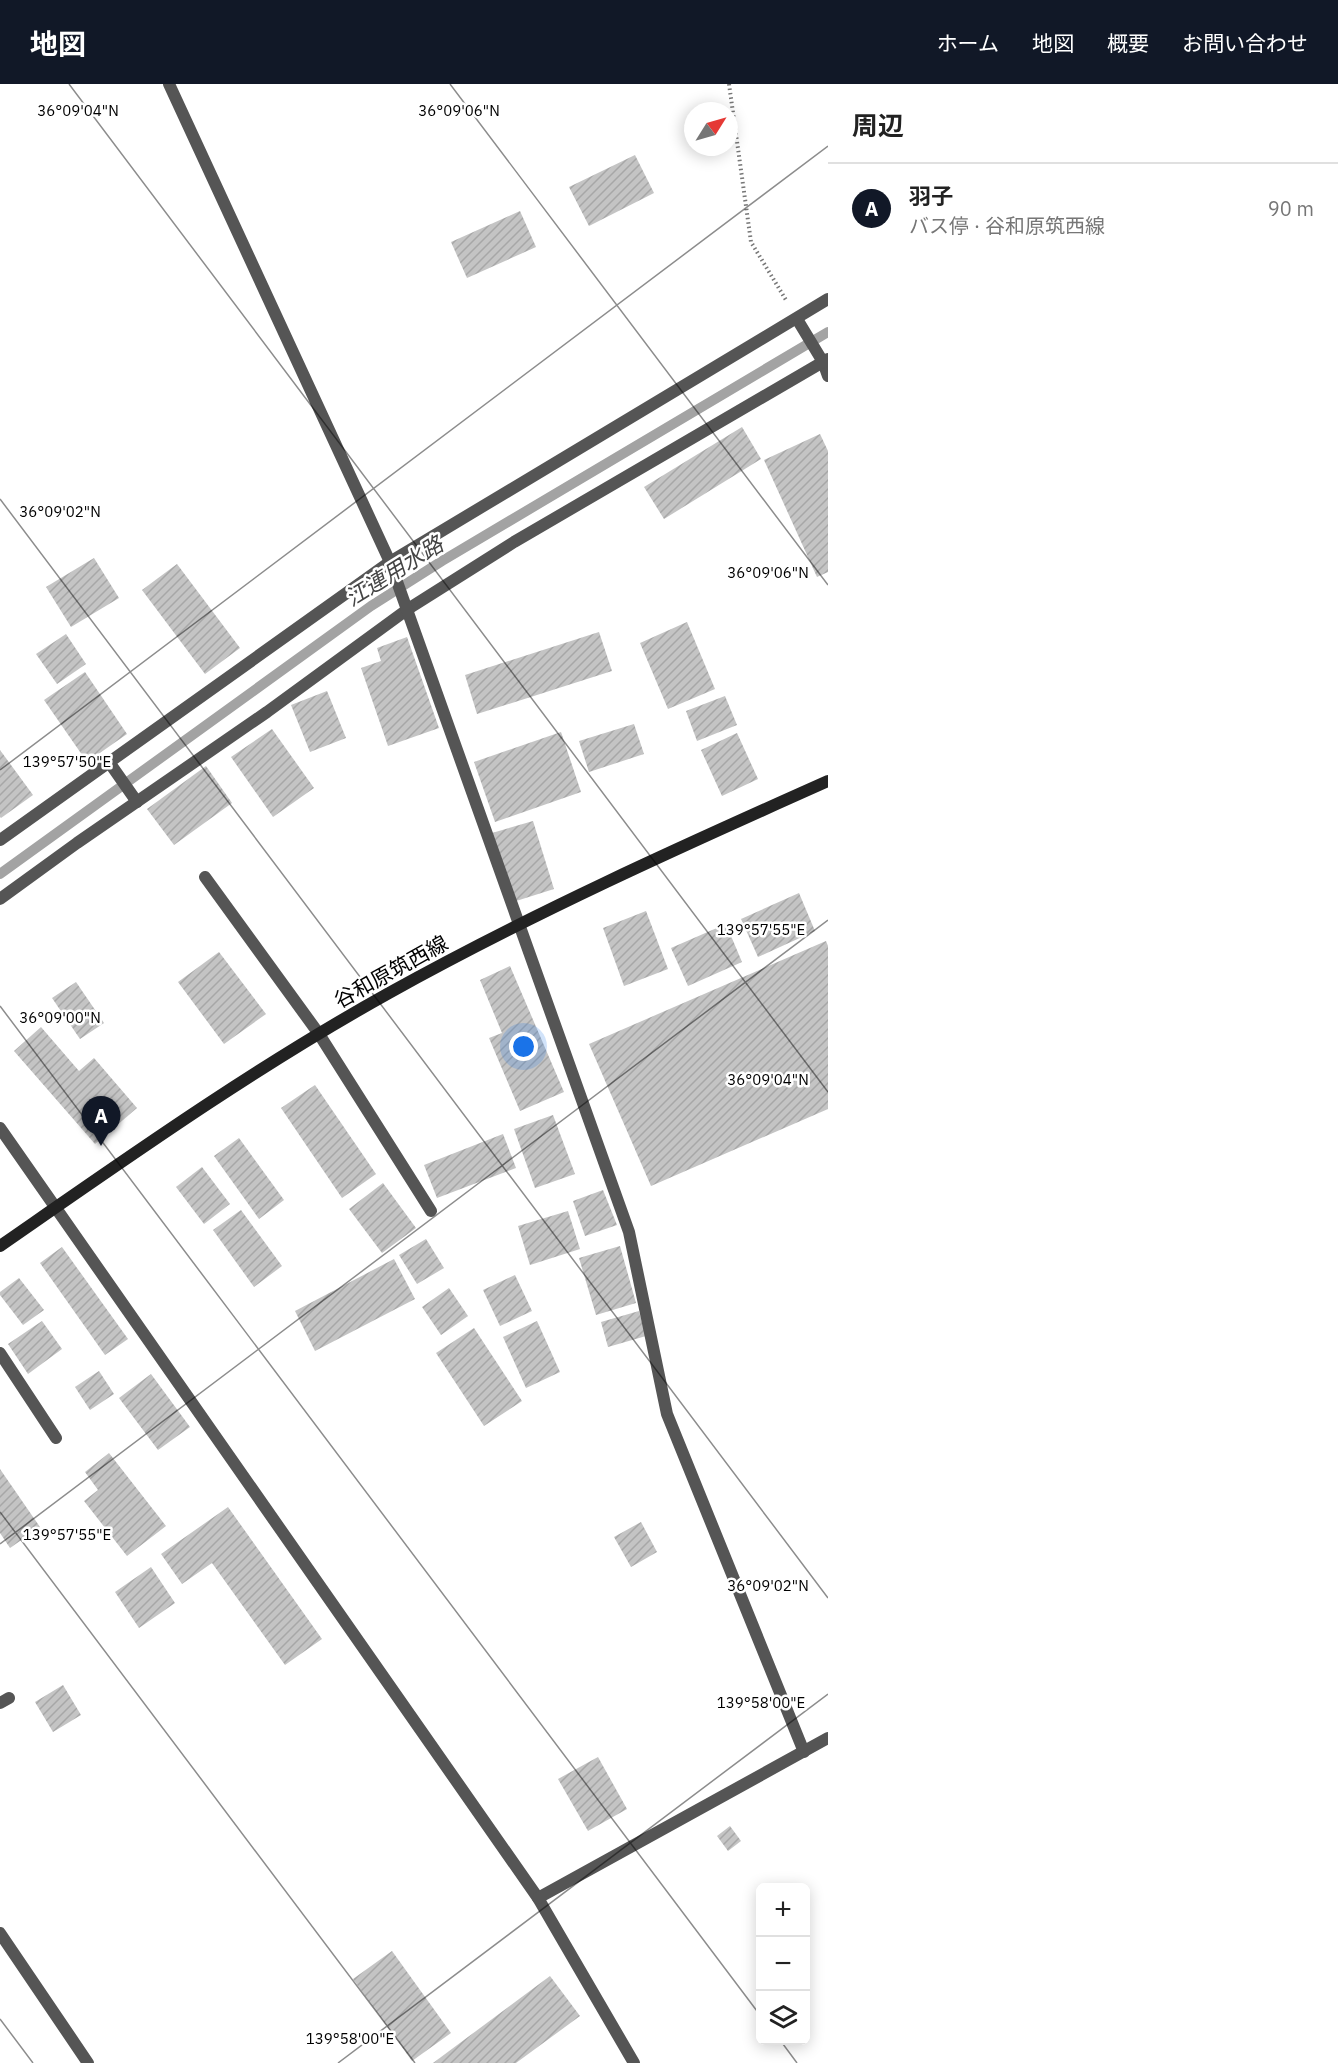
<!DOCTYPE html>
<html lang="ja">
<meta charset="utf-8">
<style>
body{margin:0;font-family:"IBM Plex Sans","Noto Sans JP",sans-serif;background:#f2f2f2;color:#222}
.controls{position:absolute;right:18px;bottom:18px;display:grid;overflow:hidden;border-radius:9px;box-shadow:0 3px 15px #0003}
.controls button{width:54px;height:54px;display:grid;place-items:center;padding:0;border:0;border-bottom:2px solid #e0e0e0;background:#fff;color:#222;font:30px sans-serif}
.compass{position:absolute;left:684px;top:18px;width:54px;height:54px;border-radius:50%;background:#fff;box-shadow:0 3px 15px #0003;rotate:53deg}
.you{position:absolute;left:524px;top:963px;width:21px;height:21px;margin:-15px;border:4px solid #fff;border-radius:50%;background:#1a73e8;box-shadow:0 0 0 9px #1a73e833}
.badge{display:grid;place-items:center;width:39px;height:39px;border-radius:50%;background:#111827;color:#fff;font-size:20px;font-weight:700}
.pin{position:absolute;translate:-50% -50px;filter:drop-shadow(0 2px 3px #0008)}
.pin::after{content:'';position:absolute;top:32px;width:21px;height:18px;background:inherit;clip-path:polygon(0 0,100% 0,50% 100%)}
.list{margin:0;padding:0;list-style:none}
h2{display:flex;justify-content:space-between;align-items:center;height:78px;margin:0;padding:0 24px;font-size:26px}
h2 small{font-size:20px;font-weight:400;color:#767676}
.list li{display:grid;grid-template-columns:39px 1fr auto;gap:18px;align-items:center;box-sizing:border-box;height:90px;padding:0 24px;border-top:2px solid #e0e0e0}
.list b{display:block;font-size:22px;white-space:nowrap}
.list p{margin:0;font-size:20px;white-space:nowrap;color:#767676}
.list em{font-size:20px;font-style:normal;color:#767676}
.icon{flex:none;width:33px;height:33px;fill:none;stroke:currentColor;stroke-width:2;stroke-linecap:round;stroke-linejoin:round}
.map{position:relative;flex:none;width:828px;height:1979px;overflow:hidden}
header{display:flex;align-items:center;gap:36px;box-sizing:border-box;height:84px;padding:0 30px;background:#111827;color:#fff}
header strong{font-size:28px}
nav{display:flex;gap:33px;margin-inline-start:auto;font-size:21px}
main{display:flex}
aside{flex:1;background:#fff}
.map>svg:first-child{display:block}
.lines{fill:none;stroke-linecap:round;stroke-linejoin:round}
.stream{stroke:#a3a3a3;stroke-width:10}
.building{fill:url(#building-hatch)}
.path{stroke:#777;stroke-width:4;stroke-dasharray:1.5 3;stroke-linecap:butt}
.service{stroke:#555;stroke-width:12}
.minor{stroke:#555;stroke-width:12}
.secondary{stroke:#222;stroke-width:12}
.ticks{fill:none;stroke:#000;stroke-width:1.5;stroke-opacity:0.45}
.labels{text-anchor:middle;stroke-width:5;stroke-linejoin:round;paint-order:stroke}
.street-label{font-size:21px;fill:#000;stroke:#fff}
.water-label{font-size:22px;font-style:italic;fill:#444;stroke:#fff}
.ticks-label{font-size:15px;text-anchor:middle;fill:#000;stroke:#fff;stroke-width:5;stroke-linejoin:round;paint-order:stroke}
</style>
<header>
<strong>地図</strong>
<nav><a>ホーム</a><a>地図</a><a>概要</a><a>お問い合わせ</a></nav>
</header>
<main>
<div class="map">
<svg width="828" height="1979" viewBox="0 0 828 1979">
<defs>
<pattern id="building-hatch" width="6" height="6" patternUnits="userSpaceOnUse" patternTransform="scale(1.5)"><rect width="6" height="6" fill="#c4c4c4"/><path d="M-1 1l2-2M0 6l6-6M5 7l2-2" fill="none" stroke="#a7a7a7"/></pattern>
</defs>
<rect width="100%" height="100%" fill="#fff"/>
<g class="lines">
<polyline class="stream" points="0,790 371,522 442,477 828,248"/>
</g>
<g class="building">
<polygon points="635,71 654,109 589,142 569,103"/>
<polygon points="520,127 536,163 467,194 451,158"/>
<polygon points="742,343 761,375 664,435 644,403"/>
<polygon points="820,350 828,367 828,488 817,493 764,376"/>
<polygon points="94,474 119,514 71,543 46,503"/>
<polygon points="177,480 240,564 205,590 142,506"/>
<polygon points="687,538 715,605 668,625 640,559"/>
<polygon points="599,548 612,587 477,630 465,591"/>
<polygon points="66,550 86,580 57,600 36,570"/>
<polygon points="407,553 439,644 388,662 361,584 381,577 377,564"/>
<polygon points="85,588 127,650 87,678 44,616"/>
<polygon points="327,607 346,654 310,668 291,621"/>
<polygon points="725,612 737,641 697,657 686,627"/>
<polygon points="634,640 644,670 589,688 579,657"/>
<polygon points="272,645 314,704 273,733 231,673"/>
<polygon points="561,648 581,708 495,738 474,678"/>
<polygon points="737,649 758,695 722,712 701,666"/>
<polygon points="0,666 33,711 1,734 0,733"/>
<polygon points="206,682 232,719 174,761 147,725"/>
<polygon points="533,737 554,805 513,818 492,749"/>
<polygon points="799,809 815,847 758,873 741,835"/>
<polygon points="646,827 668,885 624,902 603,844"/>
<polygon points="726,840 742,878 688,902 671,864"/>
<polygon points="826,857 828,862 828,1025 651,1102 589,960"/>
<polygon points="219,868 266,930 224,960 178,898"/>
<polygon points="510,882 564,1008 520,1027 489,954 502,949 480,896"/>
<polygon points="76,898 104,939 80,955 52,914"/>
<polygon points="41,943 79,987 94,974 137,1024 95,1060 14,967"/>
<polygon points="315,1001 376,1090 342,1114 281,1024"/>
<polygon points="553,1031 575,1090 535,1104 514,1045"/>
<polygon points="503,1050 516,1084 437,1114 424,1081"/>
<polygon points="239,1054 284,1116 259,1135 214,1072"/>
<polygon points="202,1083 230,1120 204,1140 176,1103"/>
<polygon points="383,1099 416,1144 382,1169 349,1125"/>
<polygon points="603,1106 617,1141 585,1152 573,1117"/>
<polygon points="241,1126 282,1182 254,1203 213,1146"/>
<polygon points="568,1127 580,1165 530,1181 518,1142"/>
<polygon points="426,1155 444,1184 417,1200 399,1171"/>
<polygon points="620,1162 636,1219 596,1231 579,1174"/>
<polygon points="62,1163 128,1255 105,1271 40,1179"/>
<polygon points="394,1175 415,1215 315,1267 295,1227"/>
<polygon points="515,1191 532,1227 500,1242 483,1206"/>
<polygon points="19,1194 44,1226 23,1241 0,1211 0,1208"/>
<polygon points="449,1204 468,1232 441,1251 422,1223"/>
<polygon points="639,1227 646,1252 608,1263 601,1238"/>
<polygon points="42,1237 62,1265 28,1290 8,1260"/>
<polygon points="537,1237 560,1288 526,1304 503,1253"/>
<polygon points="474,1244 522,1317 484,1342 436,1269"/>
<polygon points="99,1287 114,1310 90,1326 75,1303"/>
<polygon points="151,1290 190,1343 158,1366 119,1314"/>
<polygon points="109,1369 166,1442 127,1472 84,1417 98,1406 85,1388"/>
<polygon points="0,1385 40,1443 10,1464 0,1449"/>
<polygon points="228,1423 322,1555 285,1581 212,1479 182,1500 161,1470"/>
<polygon points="641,1438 657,1468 631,1483 614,1453"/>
<polygon points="151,1483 175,1519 139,1544 115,1508"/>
<polygon points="63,1601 81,1631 53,1648 35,1618"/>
<polygon points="598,1673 627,1725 588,1747 558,1695"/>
<polygon points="730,1742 741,1757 728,1767 717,1752"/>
<polygon points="392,1867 451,1949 412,1977 353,1895"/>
<polygon points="550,1892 580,1932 516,1979 433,1979"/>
</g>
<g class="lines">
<polyline class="path" points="729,0 751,158 786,216"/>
<g class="service">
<polyline points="797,235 823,278 828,292"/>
<polyline points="109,678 137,718"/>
<polyline points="205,793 319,950 431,1127"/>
<polyline points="0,815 77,759 267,628 408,525 514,458 828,275"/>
<polyline points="519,840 629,1148 667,1330 804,1668"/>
<polyline points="0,1269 56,1354"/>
<polyline points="0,1619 9,1614"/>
<polyline points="0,1849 88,1979"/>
</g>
<g class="minor">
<polyline points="169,0 390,478 519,840"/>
<polyline points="0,756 390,478 828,215"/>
<polyline points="0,1044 538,1814 634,1979"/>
<polyline points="538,1814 828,1654"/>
</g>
<path class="secondary" d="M0,1162C127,1074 254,984 389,909C531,830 680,763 828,697"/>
</g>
<path class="ticks" d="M69,0L828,1008M450,0L828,501M0,415L828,1514M0,686L828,62M0,922L760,1931M0,1428L415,1979M0,1460L828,836M0,1935L33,1979M780,1956L797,1979M338,1979L828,1610"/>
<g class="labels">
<g class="street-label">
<text transform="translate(391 888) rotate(-29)" y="7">谷和原筑西線</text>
</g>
<g class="water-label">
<text transform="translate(394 487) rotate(-32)" y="8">江連用水路</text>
</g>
</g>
<g class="ticks-label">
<text x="78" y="32">36°09'04"N</text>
<text x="459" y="32">36°09'06"N</text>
<text x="60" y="433">36°09'02"N</text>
<text x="768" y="494">36°09'06"N</text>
<text x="67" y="683">139°57'50"E</text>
<text x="761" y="851">139°57'55"E</text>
<text x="60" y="939">36°09'00"N</text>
<text x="768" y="1001">36°09'04"N</text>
<text x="67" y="1456">139°57'55"E</text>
<text x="768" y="1507">36°09'02"N</text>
<text x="761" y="1624">139°58'00"E</text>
<text x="350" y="1960">139°58'00"E</text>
</g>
</svg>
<div class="controls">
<button>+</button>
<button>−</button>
<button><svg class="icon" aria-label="layers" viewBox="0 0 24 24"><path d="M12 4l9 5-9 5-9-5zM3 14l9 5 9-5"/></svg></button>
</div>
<svg class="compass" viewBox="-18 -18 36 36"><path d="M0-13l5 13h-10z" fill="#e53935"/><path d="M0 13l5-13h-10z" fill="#767676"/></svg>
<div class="you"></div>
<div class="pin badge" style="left:101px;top:1062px">A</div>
</div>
<aside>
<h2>周辺<small></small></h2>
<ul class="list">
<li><span class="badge">A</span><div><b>羽子</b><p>バス停 · 谷和原筑西線</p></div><em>90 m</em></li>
</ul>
</aside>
</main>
